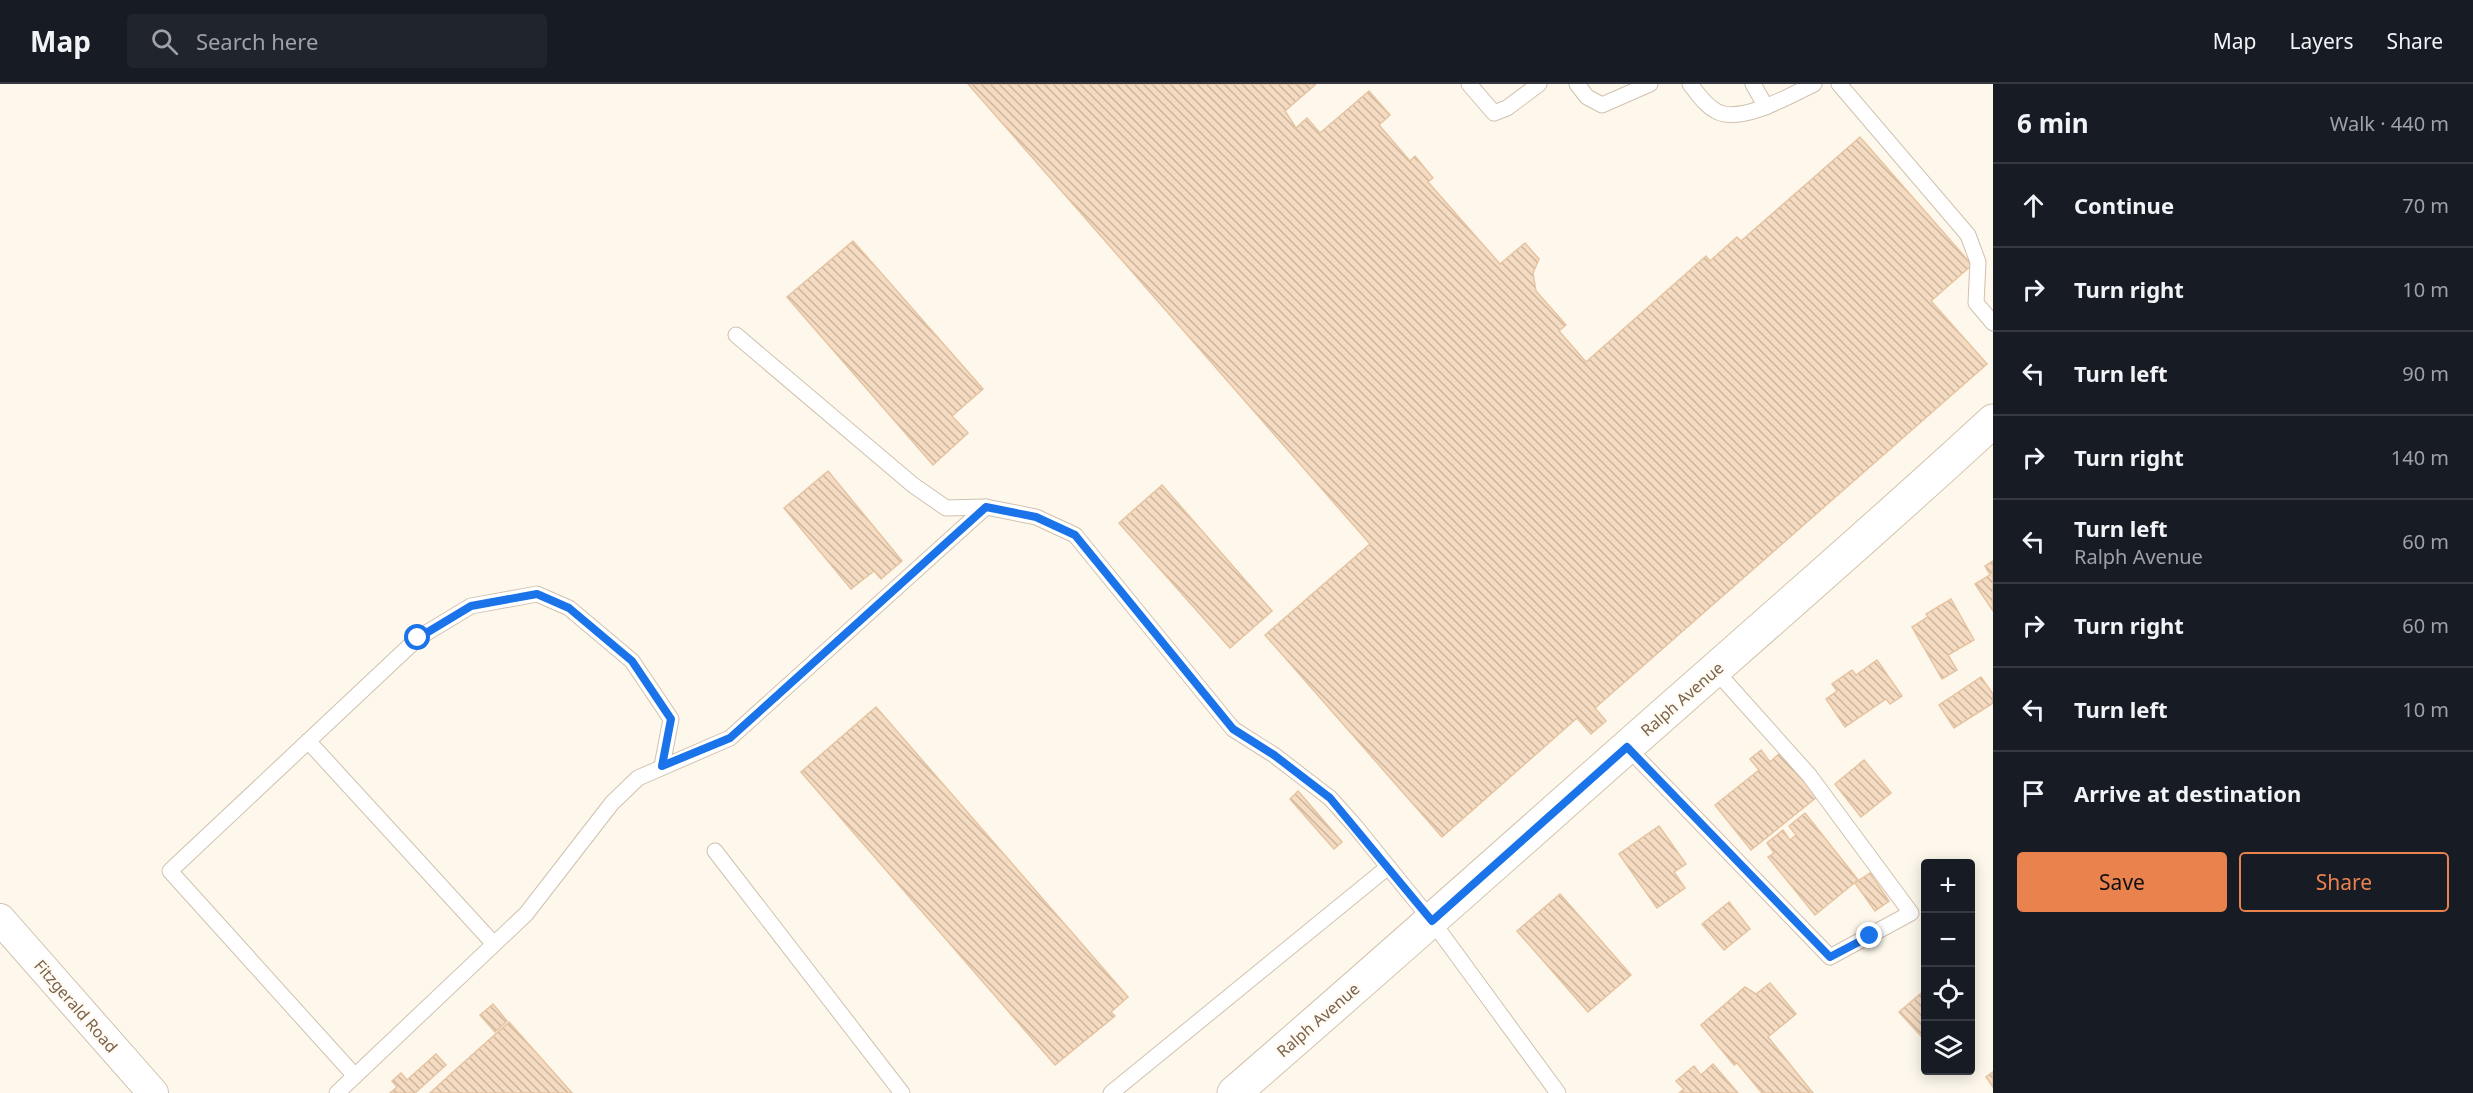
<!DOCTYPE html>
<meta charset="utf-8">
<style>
body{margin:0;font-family:"Noto Sans",sans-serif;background:#20242c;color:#f1f3f6}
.controls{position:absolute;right:18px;bottom:18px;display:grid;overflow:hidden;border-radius:6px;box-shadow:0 3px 15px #0003}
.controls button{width:54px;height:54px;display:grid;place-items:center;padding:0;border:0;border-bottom:2px solid #363941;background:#171b24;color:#f1f3f6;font:30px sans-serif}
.stop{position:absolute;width:18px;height:18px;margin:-14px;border:4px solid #1a73e8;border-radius:50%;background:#fff}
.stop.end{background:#1a73e8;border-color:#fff;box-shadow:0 2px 6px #0008}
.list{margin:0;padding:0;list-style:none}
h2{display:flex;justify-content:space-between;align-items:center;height:78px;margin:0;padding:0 24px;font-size:26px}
h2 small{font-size:20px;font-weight:400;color:#9ea1a6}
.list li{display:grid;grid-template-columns:39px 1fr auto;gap:18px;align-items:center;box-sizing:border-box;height:84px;padding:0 24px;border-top:2px solid #363941}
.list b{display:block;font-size:22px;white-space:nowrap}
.list p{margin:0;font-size:20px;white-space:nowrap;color:#9ea1a6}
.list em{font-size:20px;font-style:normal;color:#9ea1a6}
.actions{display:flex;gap:12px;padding:18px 24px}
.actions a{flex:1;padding:14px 0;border:2px solid #ea824e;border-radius:6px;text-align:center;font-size:21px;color:#ea824e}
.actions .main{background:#ea824e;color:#111}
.icon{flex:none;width:33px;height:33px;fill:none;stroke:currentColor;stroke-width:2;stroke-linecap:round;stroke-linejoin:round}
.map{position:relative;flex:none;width:1993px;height:1009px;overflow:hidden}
header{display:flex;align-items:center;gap:36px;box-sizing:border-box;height:84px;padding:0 30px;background:#171b24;border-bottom:2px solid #363941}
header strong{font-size:28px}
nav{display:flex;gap:33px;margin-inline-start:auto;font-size:21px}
.search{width:420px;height:54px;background:#20242c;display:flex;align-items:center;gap:15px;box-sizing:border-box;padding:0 21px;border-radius:6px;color:#9ea1a6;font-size:22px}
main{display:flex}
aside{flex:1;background:#171b24}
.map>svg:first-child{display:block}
.building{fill:url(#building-back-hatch);stroke:#e7c4a1;stroke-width:1.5}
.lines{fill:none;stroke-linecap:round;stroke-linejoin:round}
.lane-casing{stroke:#d1c1af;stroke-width:17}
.street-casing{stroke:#d1c1af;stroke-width:32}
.secondary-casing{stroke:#d4c3ad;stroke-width:35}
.lane{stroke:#fff;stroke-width:15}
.street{stroke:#fff;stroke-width:30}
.secondary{stroke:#fff;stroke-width:33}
.route{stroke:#1a73e8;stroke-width:8}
.labels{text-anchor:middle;stroke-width:4.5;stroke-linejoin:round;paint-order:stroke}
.street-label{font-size:16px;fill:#7a624c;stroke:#fffbf2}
</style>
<header>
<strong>Map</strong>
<div class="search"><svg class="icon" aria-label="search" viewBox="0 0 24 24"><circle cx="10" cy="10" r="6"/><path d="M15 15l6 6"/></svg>Search here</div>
<nav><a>Map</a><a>Layers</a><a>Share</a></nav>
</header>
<main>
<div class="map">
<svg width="1993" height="1009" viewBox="0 0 1993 1009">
<defs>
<pattern id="building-back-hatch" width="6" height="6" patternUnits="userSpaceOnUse" patternTransform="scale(1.5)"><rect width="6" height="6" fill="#f4dbc1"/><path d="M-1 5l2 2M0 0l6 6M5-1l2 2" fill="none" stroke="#cbb59f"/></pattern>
</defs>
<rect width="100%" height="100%" fill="#fdf8eb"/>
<g class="building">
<polygon points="968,0 1316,0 1285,27 1296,44 1307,34 1320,49 1369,7 1390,31 1379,41 1410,77 1415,72 1433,94 1428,98 1500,180 1525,159 1539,175 1533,189 1536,207 1566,241 1559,247 1586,278 1706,172 1710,177 1737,153 1741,157 1860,53 1972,181 1931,217 1987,280 1595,624 1606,637 1591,650 1577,634 1442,753 1265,551 1370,460"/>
<polygon points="853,157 983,305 952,332 968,349 933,381 787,213"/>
<polygon points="828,387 902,477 881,495 874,487 851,505 784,424"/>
<polygon points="1162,401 1272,527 1230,564 1119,439"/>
<polygon points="1993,477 1993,527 1975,500 1990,491 1985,482"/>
<polygon points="1951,515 1974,556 1948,571 1957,586 1942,595 1912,543 1928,533 1926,530"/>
<polygon points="1877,576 1902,612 1890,620 1886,615 1845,643 1826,615 1837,607 1832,600 1852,586 1856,591"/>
<polygon points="1981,593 1993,610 1993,619 1954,644 1939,621"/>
<polygon points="876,623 1128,913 1111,928 1115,932 1055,981 801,688"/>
<polygon points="1761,666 1770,678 1781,668 1817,713 1751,766 1715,721 1759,686 1750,675"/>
<polygon points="1864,676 1891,709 1861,733 1835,700"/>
<polygon points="1298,707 1342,758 1334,765 1290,715"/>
<polygon points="1805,729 1858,796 1815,831 1768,773 1774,769 1767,759 1783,746 1790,756 1796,751 1789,742"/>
<polygon points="1659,742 1686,780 1674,788 1685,804 1657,824 1619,770"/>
<polygon points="1870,789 1889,817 1875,827 1855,799"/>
<polygon points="1560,810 1631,891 1588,928 1517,847"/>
<polygon points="1729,818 1750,845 1724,866 1702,840"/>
<polygon points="1770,899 1796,930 1768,953 1813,1009 1762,1009 1737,979 1734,981 1701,941 1745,903 1756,910"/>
<polygon points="1926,905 1926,948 1921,952 1899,928"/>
<polygon points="493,920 507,937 495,948 480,931"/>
<polygon points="509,938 572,1009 430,1009 453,988"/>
<polygon points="436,970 446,981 415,1009 390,1009 397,1003 392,997 401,989 407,996"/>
<polygon points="1713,980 1738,1009 1679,1009 1684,1005 1676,997 1694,982 1701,991"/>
<polygon points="1993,988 1993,1003 1986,993"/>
</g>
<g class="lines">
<g class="lane-casing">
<g id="lane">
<polyline points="1469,0 1494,29 1507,24 1539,0"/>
<polyline points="1577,0 1587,13 1602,21 1650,0"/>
<path d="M1690,0C1698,10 1705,21 1716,27C1740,41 1791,11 1814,0"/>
<polyline points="1753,0 1766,23"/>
<polyline points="1839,0 1968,151 1978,178 1976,219 1993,239"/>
<polyline points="736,251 913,401 946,424 986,423 1036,433 1075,451 1233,645 1274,671 1330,714 1355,742 1432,837 1558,1009"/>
<polyline points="308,657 494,860"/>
<polyline points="1627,663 1830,873 1911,829 1809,691 1715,586"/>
<polyline points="715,767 902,1009"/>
<polyline points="355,992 170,787 418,554 471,522 537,510 569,524 632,577 671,635 662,682"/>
<polyline points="337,1009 526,830 612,719 638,694 730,654 986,423"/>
<polyline points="1111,1009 1388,783"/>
</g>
</g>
<g class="street-casing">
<polyline id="street" points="0,835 153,1009"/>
</g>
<g class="secondary-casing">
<path id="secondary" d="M1234,1009C1366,895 1497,778 1628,662C1750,554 1873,448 1993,337"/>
</g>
<use href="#lane" class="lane"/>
<use href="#street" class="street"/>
<use href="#secondary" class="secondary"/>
</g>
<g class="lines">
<polyline class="route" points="418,554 471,522 537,510 569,524 632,577 671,635 662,682 730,654 986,423 1036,433 1075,451 1233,645 1274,671 1330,714 1432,837 1627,663 1830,873 1870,852"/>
</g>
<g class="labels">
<g class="street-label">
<text transform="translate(1682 615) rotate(-41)" y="6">Ralph Avenue</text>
<text transform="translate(76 922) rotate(49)" y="6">Fitzgerald Road</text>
<text transform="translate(1318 936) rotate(-41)" y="6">Ralph Avenue</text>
</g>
</g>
</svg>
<div class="controls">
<button>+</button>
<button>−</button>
<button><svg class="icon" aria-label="locate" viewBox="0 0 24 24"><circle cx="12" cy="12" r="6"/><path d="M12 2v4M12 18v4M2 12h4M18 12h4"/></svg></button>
<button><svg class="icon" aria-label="layers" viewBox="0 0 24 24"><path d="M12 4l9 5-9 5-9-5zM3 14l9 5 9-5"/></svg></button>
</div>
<div class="stop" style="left:418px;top:554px"></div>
<div class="stop end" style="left:1870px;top:852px"></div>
</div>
<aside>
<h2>6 min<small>Walk · 440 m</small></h2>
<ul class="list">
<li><svg class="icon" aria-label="ahead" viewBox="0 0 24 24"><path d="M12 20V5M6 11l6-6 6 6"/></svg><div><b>Continue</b></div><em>70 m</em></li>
<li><svg class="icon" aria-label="right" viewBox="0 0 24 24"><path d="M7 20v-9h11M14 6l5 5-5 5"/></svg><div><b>Turn right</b></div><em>10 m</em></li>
<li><svg class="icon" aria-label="left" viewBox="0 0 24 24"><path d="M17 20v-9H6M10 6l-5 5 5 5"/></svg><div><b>Turn left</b></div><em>90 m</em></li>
<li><svg class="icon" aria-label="right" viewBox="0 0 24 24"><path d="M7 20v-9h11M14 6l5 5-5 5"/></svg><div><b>Turn right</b></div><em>140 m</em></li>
<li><svg class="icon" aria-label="left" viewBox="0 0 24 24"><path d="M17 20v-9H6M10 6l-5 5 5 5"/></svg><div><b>Turn left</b><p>Ralph Avenue</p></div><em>60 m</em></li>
<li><svg class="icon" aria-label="right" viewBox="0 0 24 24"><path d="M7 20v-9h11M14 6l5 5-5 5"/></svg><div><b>Turn right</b></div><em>60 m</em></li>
<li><svg class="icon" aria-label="left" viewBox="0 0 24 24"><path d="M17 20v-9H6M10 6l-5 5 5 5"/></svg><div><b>Turn left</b></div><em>10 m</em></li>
<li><svg class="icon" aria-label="arrive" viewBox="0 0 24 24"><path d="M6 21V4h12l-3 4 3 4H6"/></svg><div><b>Arrive at destination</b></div></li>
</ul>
<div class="actions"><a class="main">Save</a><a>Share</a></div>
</aside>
</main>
